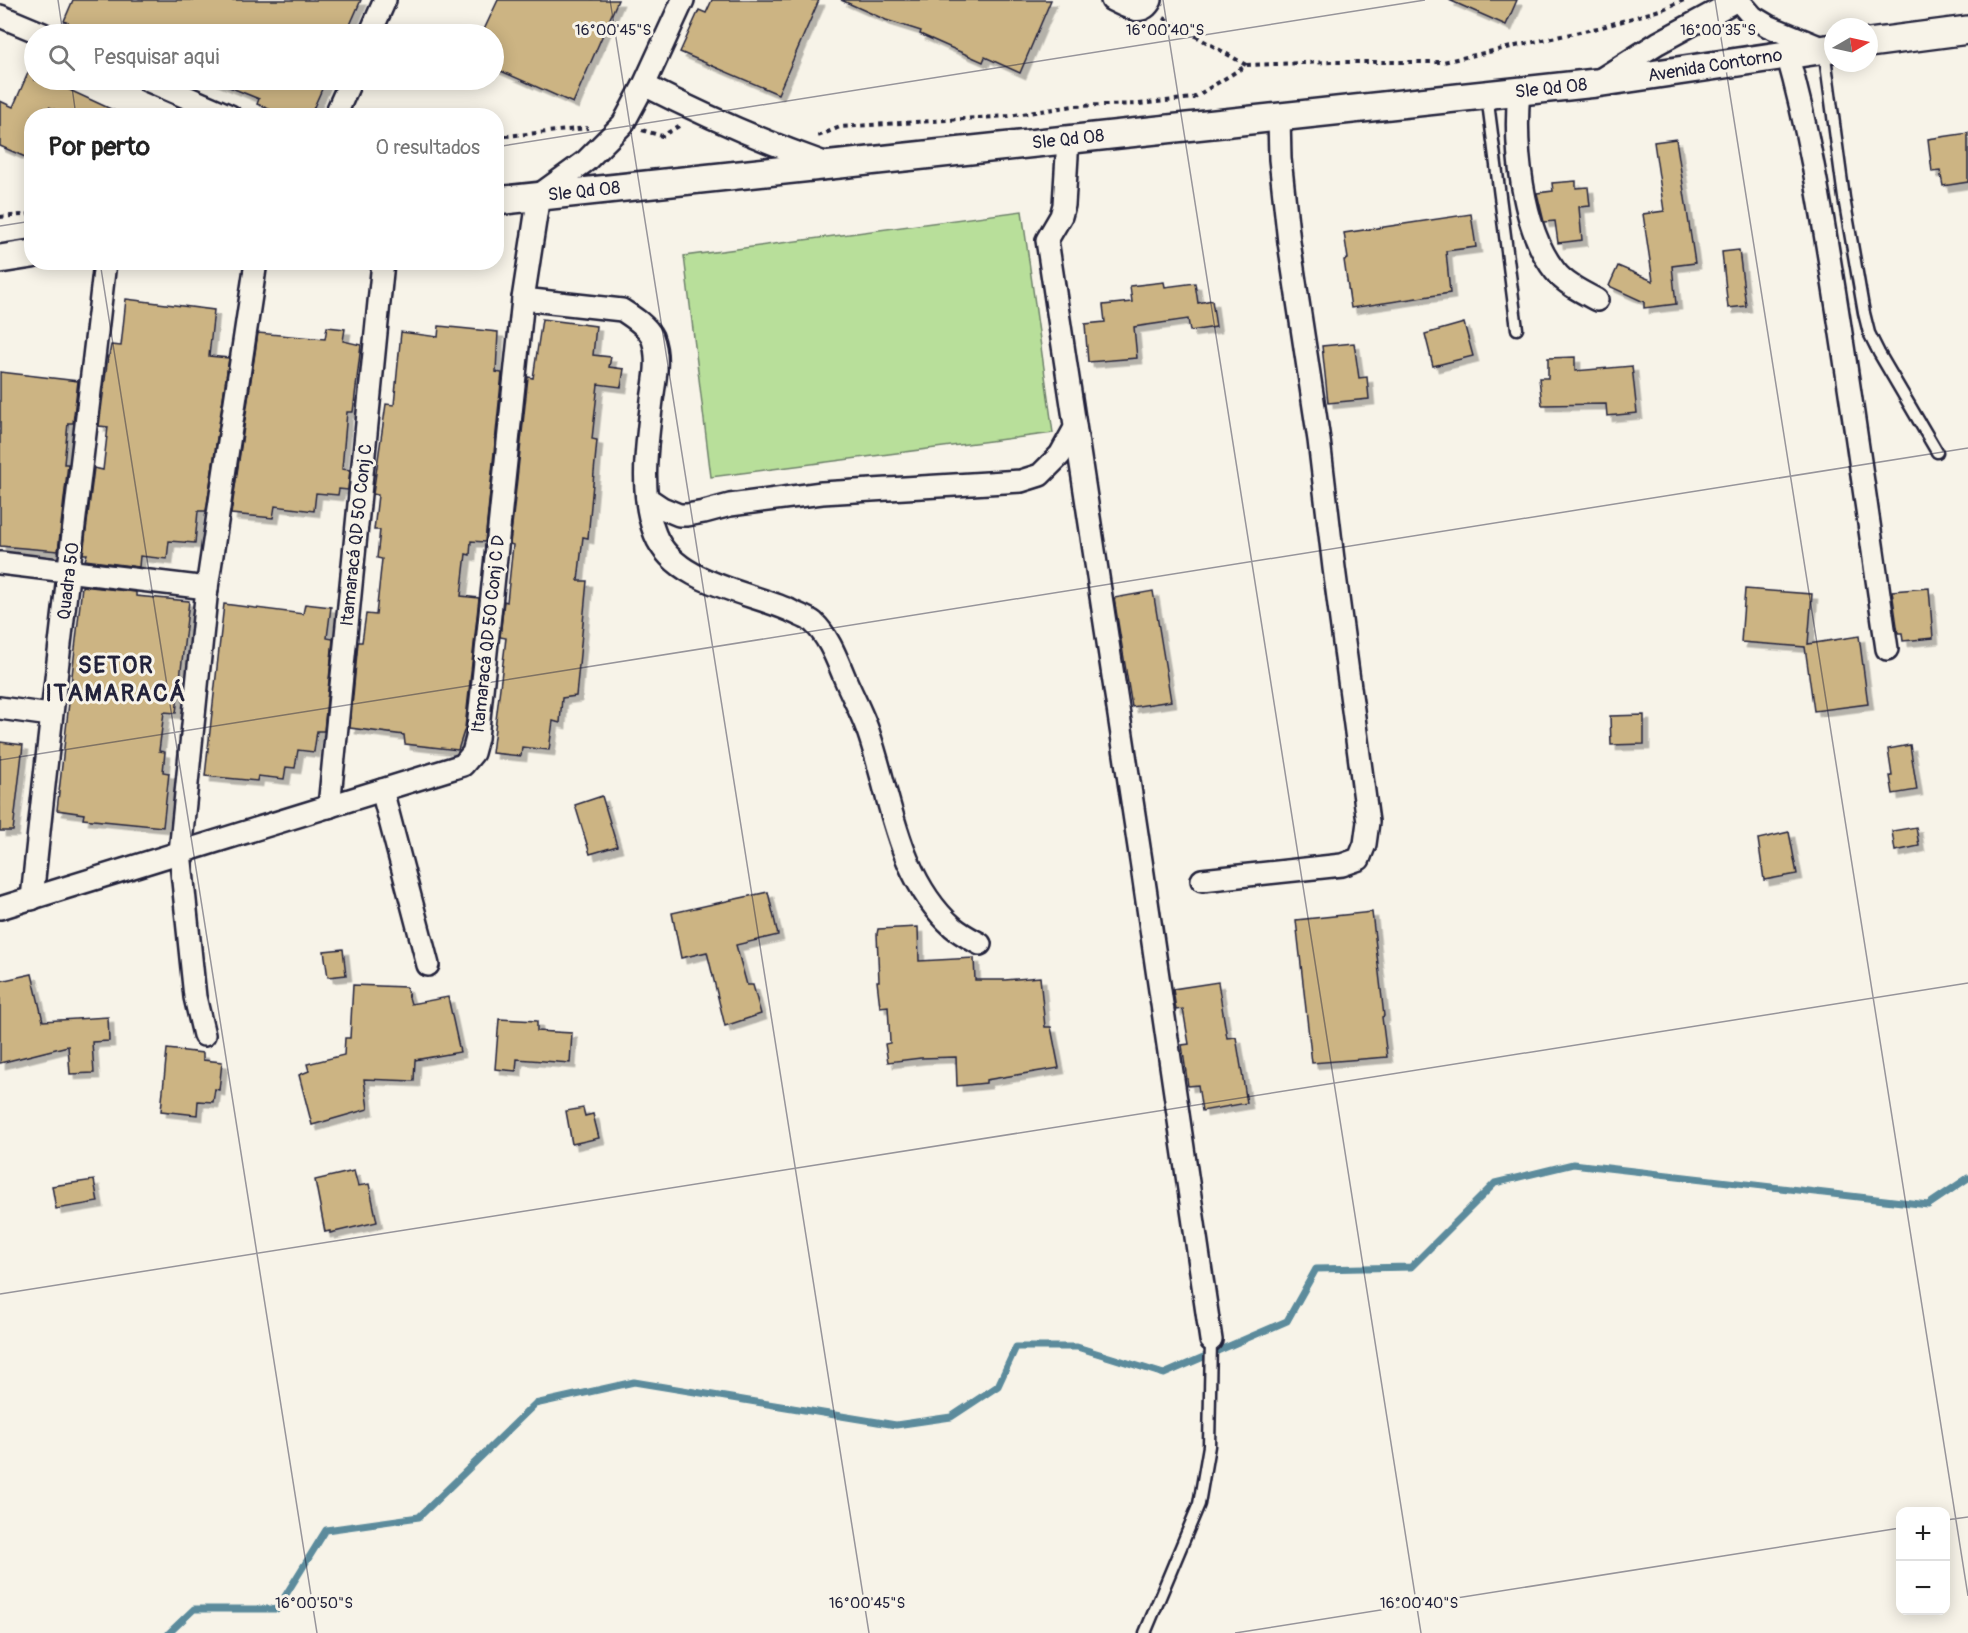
<!DOCTYPE html>
<html lang="pt">
<meta charset="utf-8">
<style>
body{margin:0;font-family:Pangolin,sans-serif;background:#f2f2f2;color:#222}
.controls{position:absolute;right:18px;bottom:18px;display:grid;overflow:hidden;border-radius:12px;box-shadow:0 3px 15px #0003}
.controls button{width:54px;height:54px;display:grid;place-items:center;padding:0;border:0;border-bottom:2px solid #e0e0e0;background:#fff;color:#222;font:30px sans-serif}
.compass{position:absolute;left:1824px;top:18px;width:54px;height:54px;border-radius:50%;background:#fff;box-shadow:0 3px 15px #0003;rotate:81deg}
.list{margin:0;padding:0;list-style:none}
h2{display:flex;justify-content:space-between;align-items:center;height:78px;margin:0;padding:0 24px;font-size:26px}
h2 small{font-size:20px;font-weight:400;color:#767676}
.icon{flex:none;width:33px;height:33px;fill:none;stroke:currentColor;stroke-width:2;stroke-linecap:round;stroke-linejoin:round}
.map{position:relative;flex:none;width:1968px;height:1633px;overflow:hidden}
.search{position:absolute;background:#fff;box-shadow:0 3px 15px #0003;left:24px;top:24px;width:480px;height:66px;display:flex;align-items:center;gap:15px;box-sizing:border-box;padding:0 21px;border-radius:33px;color:#767676;font-size:22px}
.panel{position:absolute;background:#fff;box-shadow:0 3px 15px #0003;left:24px;top:108px;width:480px;height:162px;border-radius:24px}
.map>svg:first-child{display:block}
.green{fill:#b8df9a;stroke:#6d806a;stroke-width:1.5}
.lines{fill:none;stroke-linecap:round;stroke-linejoin:round}
.stream{stroke:#5b8b9c;stroke-width:7}
.building{fill:#ccb483;stroke:#22223b;stroke-width:1.5;filter:url(#shadow)}
.service-casing{stroke:#22223b;stroke-width:15}
.minor-casing{stroke:#22223b;stroke-width:26}
.tertiary-casing{stroke:#22223b;stroke-width:32}
.path{stroke:#22223b;stroke-width:4;stroke-dasharray:4.5 4.5;stroke-linecap:butt}
.service{stroke:#f7f3e8;stroke-width:10}
.minor{stroke:#f7f3e8;stroke-width:21}
.tertiary{stroke:#f7f3e8;stroke-width:27}
.ticks{fill:none;stroke:#22223b;stroke-width:1.5;stroke-opacity:0.45}
.labels{text-anchor:middle;stroke-width:6;stroke-linejoin:round;paint-order:stroke}
.street-label{font-size:18px;fill:#22223b;stroke:#f7f3e8}
.district-label{font-size:24px;font-weight:bold;letter-spacing:1.5px;fill:#22223b;stroke:#f7f3e8}
.ticks-label{font-size:15px;text-anchor:middle;fill:#22223b;stroke:#f7f3e8;stroke-width:6;stroke-linejoin:round;paint-order:stroke}
</style>
<div class="map">
<svg width="1968" height="1633" viewBox="0 0 1968 1633">
<defs>
<filter id="shadow"><feDropShadow dx="5.5" dy="5.5" stdDeviation="0" flood-color="#0004"/></filter>
</defs>
<rect width="100%" height="100%" fill="#f7f3e8"/>
<filter id="ink" filterUnits="userSpaceOnUse"><feTurbulence type="fractalNoise" baseFrequency=".0167" numOctaves="2"/><feDisplacementMap in="SourceGraphic" scale="12" xChannelSelector="R" yChannelSelector="G"/><feConvolveMatrix kernelMatrix="1 2 1 2 8 2 1 2 1" color-interpolation-filters="sRGB"/></filter>
<g filter="url(#ink)">
<polygon class="green" points="1022,211 1053,433 711,477 684,256"/>
<g class="lines">
<polyline class="stream" points="169,1633 194,1609 277,1609 326,1530 419,1517 535,1404 634,1382 896,1425 951,1417 998,1386 1016,1347 1077,1347 1164,1374 1287,1321 1316,1269 1411,1267 1495,1183 1573,1164 1928,1205 1968,1178"/>
</g>
<g class="building">
<polygon points="73,0 361,0 346,34 91,34 64,21"/>
<polygon points="498,0 618,0 573,103 494,68 494,34 482,34"/>
<polygon points="712,0 819,0 778,94 680,52 699,10 706,13"/>
<polygon points="841,0 1051,0 1020,73 985,57 983,62 920,34 921,31 886,20"/>
<polygon points="1449,0 1517,0 1506,25"/>
<polygon points="32,64 32,72 34,73 34,80 48,80 126,116 69,116 49,107 45,116 32,116 32,160 0,146 0,101 13,107"/>
<polygon points="212,80 326,80 310,116 285,116 257,104 259,99"/>
<polygon points="1968,133 1968,182 1943,186 1940,171 1932,172 1928,139"/>
<polygon points="1676,139 1695,263 1672,266 1676,304 1644,308 1644,302 1609,286 1618,266 1653,281 1643,214 1664,211 1654,142"/>
<polygon points="1576,181 1576,188 1588,187 1590,206 1579,207 1582,240 1558,243 1555,221 1544,222 1537,193 1553,191 1552,183"/>
<polygon points="1471,214 1476,247 1446,251 1450,293 1351,308 1344,260 1348,259 1344,233"/>
<polygon points="1739,250 1746,306 1728,308 1722,252"/>
<polygon points="1164,282 1165,287 1195,283 1198,303 1212,300 1216,327 1190,331 1188,319 1134,327 1137,358 1088,362 1085,324 1105,322 1103,305 1132,302 1130,286"/>
<polygon points="126,299 214,310 209,356 229,358 206,511 198,511 195,543 169,541 167,559 140,556 139,567 85,560 87,554 83,554 94,468 103,470 108,427 99,426 108,356 109,356 111,345 121,346"/>
<polygon points="542,319 596,326 593,355 611,357 609,367 624,369 621,387 598,384 592,439 597,440 588,538 583,537 578,581 587,581 576,696 562,698 560,723 553,721 549,750 522,747 521,756 492,753 506,638 500,637 504,601 507,602 513,545 510,544 528,377 533,378"/>
<polygon points="1464,323 1473,356 1433,366 1425,334"/>
<polygon points="439,326 498,332 496,372 502,373 485,542 471,541 470,555 466,554 461,596 479,598 465,728 458,750 405,744 404,735 350,728 358,642 362,642 366,614 376,615 382,559 377,558 380,530 374,530 378,495 373,494 386,404 394,405 401,332 438,337"/>
<polygon points="327,327 345,329 343,341 361,345 353,412 347,412 342,469 350,470 348,490 339,489 338,495 316,493 314,511 275,506 273,518 231,514 258,333 325,339"/>
<polygon points="1354,343 1359,378 1367,377 1369,399 1328,403 1322,346"/>
<polygon points="1575,357 1575,371 1632,366 1637,413 1607,416 1606,404 1542,405 1539,378 1548,378 1548,358"/>
<polygon points="0,372 78,381 73,423 68,423 64,464 68,464 58,551 0,546"/>
<polygon points="82,586 136,592 136,596 189,601 176,713 164,712 159,751 165,752 163,772 169,773 163,827 83,819 84,814 57,810"/>
<polygon points="1929,588 1933,638 1903,641 1902,633 1898,633 1892,591"/>
<polygon points="1745,589 1812,594 1808,644 1859,636 1868,704 1814,711 1805,647 1741,642"/>
<polygon points="1153,591 1171,701 1132,707 1114,598"/>
<polygon points="224,604 303,614 305,604 331,607 327,638 333,639 324,731 317,731 314,752 298,750 295,768 286,767 284,779 258,776 257,781 205,776"/>
<polygon points="1644,715 1644,744 1611,745 1610,716"/>
<polygon points="0,742 23,745 13,831 0,831"/>
<polygon points="1910,745 1917,790 1893,794 1890,776 1892,776 1888,749"/>
<polygon points="602,796 617,846 590,854 575,805"/>
<polygon points="1916,827 1919,846 1895,851 1892,831"/>
<polygon points="1789,832 1797,874 1764,880 1758,839"/>
<polygon points="768,892 778,935 736,945 747,985 753,985 761,1014 725,1026 707,952 681,958 672,913"/>
<polygon points="1372,912 1384,1016 1382,1017 1387,1057 1312,1063 1296,920"/>
<polygon points="918,927 919,961 974,958 975,980 1005,980 1040,977 1045,1027 1051,1027 1059,1068 986,1080 986,1083 957,1086 956,1057 921,1058 888,1062 885,1044 890,1043 888,1006 880,1007 877,981 879,981 877,934 878,929"/>
<polygon points="343,949 346,975 328,977 324,951"/>
<polygon points="32,974 43,1021 108,1017 109,1041 92,1042 94,1073 70,1074 68,1046 0,1063 0,981"/>
<polygon points="1218,982 1227,1038 1236,1037 1247,1103 1202,1111 1198,1085 1188,1086 1182,1045 1189,1044 1183,1009 1176,1010 1173,989"/>
<polygon points="353,985 406,987 411,1004 448,997 460,1052 415,1060 414,1081 364,1079 368,1109 312,1125 299,1075 309,1071 307,1064 344,1055 345,1038 350,1038"/>
<polygon points="499,1019 537,1021 537,1031 572,1033 570,1063 517,1059 516,1071 495,1069"/>
<polygon points="167,1049 203,1053 203,1060 222,1062 219,1090 215,1089 213,1102 198,1101 197,1115 161,1111"/>
<polygon points="583,1108 585,1116 593,1114 599,1138 572,1144 566,1111"/>
<polygon points="354,1171 358,1186 369,1184 377,1222 330,1233 330,1231 325,1232 315,1180"/>
<polygon points="94,1180 98,1202 56,1209 52,1186"/>
</g>
<g class="lines">
<g class="service-casing">
<g id="service">
<polyline points="1824,49 1844,198 1864,313 1869,333 1879,353 1937,452"/>
<polyline points="1487,95 1517,329"/>
<polyline points="1145,1633 1199,1504 1209,1446 1211,1340"/>
</g>
</g>
<g class="minor-casing">
<g id="minor">
<path d="M1112,0C1125,6 1142,18 1151,0"/>
<polyline points="1738,0 1753,17 1768,26 1824,49"/>
<polyline points="0,16 43,34"/>
<polyline points="370,34 385,0"/>
<path d="M1787,54C1808,127 1820,201 1832,276C1852,400 1869,525 1887,649"/>
<polyline points="147,80 230,116"/>
<polyline points="1598,81 1658,43 1737,0"/>
<polyline points="644,85 683,0"/>
<path d="M1519,91C1514,144 1521,228 1555,271C1565,284 1582,292 1597,300"/>
<polyline points="335,116 351,80"/>
<polyline points="1068,139 1064,205 1061,216 1047,240 1142,867 1211,1340"/>
<path d="M523,299L622,310C633,317 647,326 652,337C660,358 655,379 652,400C647,443 639,493 655,534C674,583 746,591 789,610C796,614 806,617 813,622C830,638 837,660 846,681C853,697 862,714 868,731C891,797 897,877 953,927C961,934 971,939 980,944"/>
<polyline points="647,498 662,508 679,515 687,515 704,512 730,505 822,493 1021,481 1040,475 1060,455 1075,428"/>
<polyline points="0,563 207,588"/>
<polyline points="0,708 50,715"/>
<polyline points="382,790 428,965"/>
<polyline points="329,807 383,262"/>
<polyline points="1202,880 1342,865 1359,859 1365,844 1368,822 1334,568 1319,440 1289,242 1280,159 1279,117"/>
<path d="M32,899C53,687 81,475 105,262"/>
<path d="M0,908L463,765L473,753L477,738L523,299L539,195L586,161L623,124L644,85C703,115 764,142 827,164"/>
<polyline points="204,1035 195,997 180,852 207,588 256,262"/>
</g>
</g>
<g class="tertiary-casing">
<g id="tertiary">
<polyline points="1869,43 1968,30"/>
<polyline points="496,201 1596,83 1833,48"/>
<polyline points="0,259 32,254"/>
</g>
</g>
<g class="path">
<polyline points="1164,18 1246,65"/>
<polyline points="642,130 662,136 679,126"/>
<polyline points="818,136 840,127 1009,116 1073,106 1139,104 1193,98 1247,65 1331,62 1443,62 1602,27 1663,9 1684,0"/>
<polyline points="496,137 588,128"/>
<polyline points="0,217 32,214"/>
</g>
<use href="#service" class="service"/>
<use href="#minor" class="minor"/>
<use href="#tertiary" class="tertiary"/>
</g>
</g>
<path class="ticks" d="M58,0L63,34M610,0L869,1633M1163,0L1421,1633M1715,0L1968,1596M71,80L76,116M496,147L1425,0M0,226L32,221M100,262L317,1633M0,760L1968,448M0,1294L1968,983M1946,1520L1968,1517M1235,1633L1900,1528"/>
<g class="labels">
<g class="street-label">
<text transform="translate(1715 65) rotate(-9)" y="6">Avenida Contorno</text>
<text transform="translate(1551 88) rotate(-6)" y="6">Sle Qd 08</text>
<text transform="translate(1068 139) rotate(-6)" y="6">Sle Qd 08</text>
<text transform="translate(584 191) rotate(-6)" y="6">Sle Qd 08</text>
<text transform="translate(356 535) rotate(-84)" y="6">Itamaracá QD 50 Conj C</text>
<text transform="translate(68 581) rotate(-83)" y="6">Quadra 50</text>
<text transform="translate(488 634) rotate(-84)" y="6">Itamaracá QD 50 Conj C D</text>
</g>
<g class="district-label">
<text x="116" y="673">SETOR<tspan x="116" dy="28">ITAMARACÁ</tspan></text>
</g>
</g>
<g class="ticks-label">
<text x="1718" y="35">16°00'35"S</text>
<text x="613" y="35">16°00'45"S</text>
<text x="1165" y="35">16°00'40"S</text>
<text x="314" y="1608">16°00'50"S</text>
<text x="867" y="1608">16°00'45"S</text>
<text x="1419" y="1608">16°00'40"S</text>
</g>
</svg>
<div class="controls">
<button>+</button>
<button>−</button>
</div>
<svg class="compass" viewBox="-18 -18 36 36"><path d="M0-13l5 13h-10z" fill="#e53935"/><path d="M0 13l5-13h-10z" fill="#767676"/></svg>
<div class="search"><svg class="icon" aria-label="search" viewBox="0 0 24 24"><circle cx="10" cy="10" r="6"/><path d="M15 15l6 6"/></svg>Pesquisar aqui</div>
<section class="panel">
<h2>Por perto<small>0 resultados</small></h2>
<ul class="list">
</ul>
</section>
</div>
